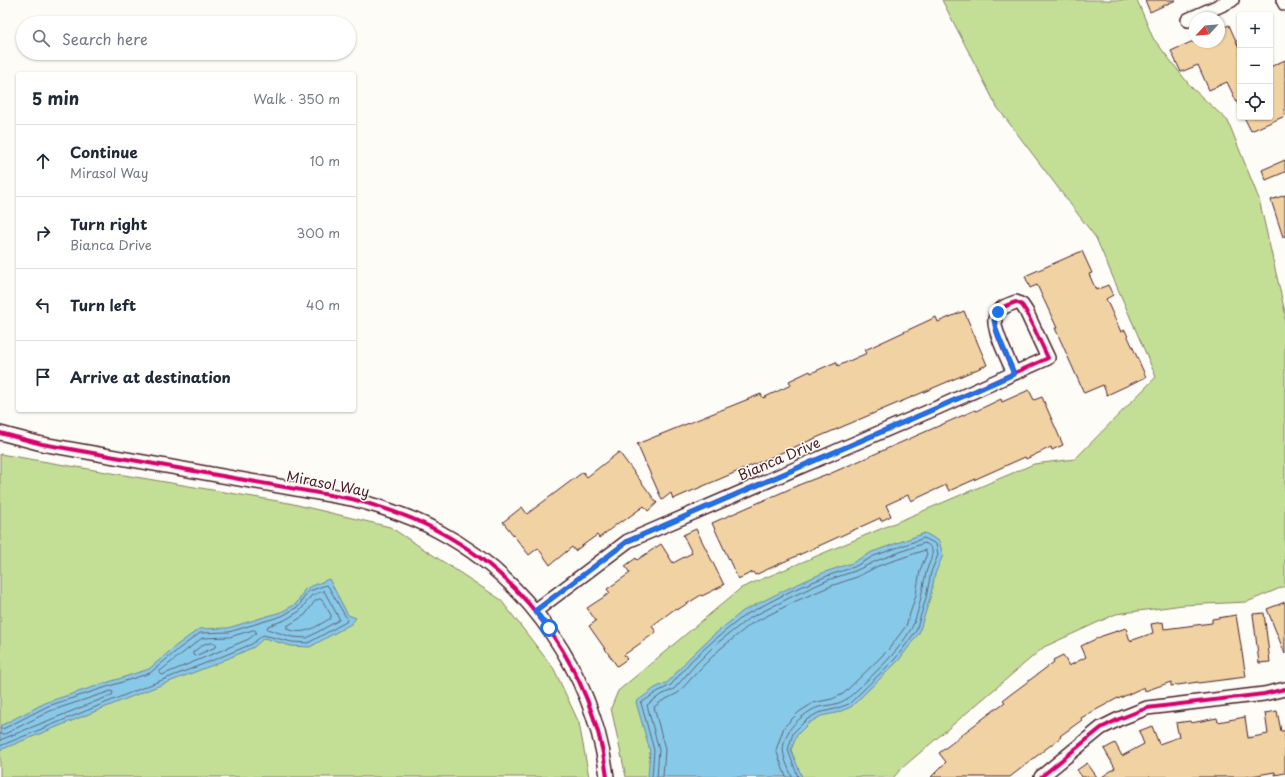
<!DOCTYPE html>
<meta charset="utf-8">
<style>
body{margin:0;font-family:"Playpen Sans",sans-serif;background:#f6f6f7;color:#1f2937}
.controls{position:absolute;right:12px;top:12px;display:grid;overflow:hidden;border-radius:4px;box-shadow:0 1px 3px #0004}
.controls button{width:36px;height:36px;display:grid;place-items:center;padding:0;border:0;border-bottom:1px solid #e0e1e3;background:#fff;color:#1f2937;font:20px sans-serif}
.compass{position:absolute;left:1189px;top:12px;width:36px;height:36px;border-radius:50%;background:#fff;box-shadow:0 1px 3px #0004;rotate:244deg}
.stop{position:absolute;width:12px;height:12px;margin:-9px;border:3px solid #1a73e8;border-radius:50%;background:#fff}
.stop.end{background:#1a73e8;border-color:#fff;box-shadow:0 1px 4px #0008}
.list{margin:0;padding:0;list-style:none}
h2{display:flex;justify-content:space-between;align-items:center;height:52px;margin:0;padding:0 16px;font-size:17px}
h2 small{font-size:13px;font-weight:400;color:#747a83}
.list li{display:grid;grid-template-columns:26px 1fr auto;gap:12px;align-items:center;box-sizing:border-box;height:72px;padding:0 16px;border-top:1px solid #e0e1e3}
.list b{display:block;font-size:15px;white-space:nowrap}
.list p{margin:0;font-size:13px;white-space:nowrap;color:#747a83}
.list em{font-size:13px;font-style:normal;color:#747a83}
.icon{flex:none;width:22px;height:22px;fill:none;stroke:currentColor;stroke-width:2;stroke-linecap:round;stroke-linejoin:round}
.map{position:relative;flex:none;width:1285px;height:777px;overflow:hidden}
.search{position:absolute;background:#fff;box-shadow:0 1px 3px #0004;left:16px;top:16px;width:340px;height:44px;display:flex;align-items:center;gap:10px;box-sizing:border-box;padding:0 14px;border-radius:22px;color:#747a83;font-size:15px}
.panel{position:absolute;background:#fff;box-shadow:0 1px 3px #0004;left:16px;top:72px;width:340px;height:340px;border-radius:4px}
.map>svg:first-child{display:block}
.green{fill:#c3df96;stroke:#867f60}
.water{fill:#87c9e8;stroke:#6f859c}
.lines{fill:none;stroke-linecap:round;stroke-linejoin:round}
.shore{stroke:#626377;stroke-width:1}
.building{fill:#f1d2a3;stroke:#4a1f2b}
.minor-casing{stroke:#4a1f2b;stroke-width:16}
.minor{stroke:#fdfcf7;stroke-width:13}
.cycleway-casing{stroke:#fdfcf7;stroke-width:6}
.cycleway{stroke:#d6006c;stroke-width:4}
.route{stroke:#1a73e8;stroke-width:5}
.labels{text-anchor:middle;stroke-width:3;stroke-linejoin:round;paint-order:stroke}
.street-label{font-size:14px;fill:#4a1f2b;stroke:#fdfcf7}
</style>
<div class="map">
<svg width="1285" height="777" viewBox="0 0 1285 777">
<rect width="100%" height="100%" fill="#fdfcf7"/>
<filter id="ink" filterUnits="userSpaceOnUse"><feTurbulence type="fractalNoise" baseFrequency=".025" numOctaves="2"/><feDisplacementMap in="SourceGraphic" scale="8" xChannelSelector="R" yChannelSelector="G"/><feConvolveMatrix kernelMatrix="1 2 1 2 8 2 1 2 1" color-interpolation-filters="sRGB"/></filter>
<g filter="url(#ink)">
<g class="green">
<polygon points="942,0 1137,0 1153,38 1191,87 1228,121 1259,199 1285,312 1285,586 1247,602 1183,605 1116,614 1044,647 902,768 894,777 626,777 611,708 618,691 741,588 1034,464 1075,459 1156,377 1096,238 997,107"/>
<polygon points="0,454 289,503 390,527 500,599 554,669 579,723 589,777 0,777"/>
</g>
<g class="water">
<polygon points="925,533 939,541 943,555 935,574 930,598 919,633 899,660 851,707 836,713 821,716 809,723 797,735 791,750 802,777 648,777 650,751 636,702 655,688 668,682 689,658 710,638 743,611 789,588 825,572 852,563 872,552"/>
<polygon points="329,579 348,615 356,618 351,624 310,647 291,646 264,638 254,647 213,665 148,690 0,750 0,726 47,702 149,669 177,645 199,629 228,628 281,612 296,604 305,589"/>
</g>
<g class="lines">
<g class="shore">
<polygon points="324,591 339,618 339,620 307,638 292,637 267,629 268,626 285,620 300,611 311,596"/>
<path d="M320,599L322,600L331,615V618C315,627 305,636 287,629V626L305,615L315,601Z"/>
<polygon points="254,630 256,631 256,633 249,639 162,675 160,673 160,671 202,638 229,637"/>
<polygon points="215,643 217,645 216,647 195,656 193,655 193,652 204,644"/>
<polyline points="0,729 3,729 48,706 150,673 180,648 200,633 229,632 282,616 299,606 307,592 326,585 328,586 347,619 346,622 308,643 292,642 263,635 252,644 211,661 147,686 0,746"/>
<polyline points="0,734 5,734 50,711 111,691 113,692 112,695 0,740"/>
<polyline points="652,777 654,750 641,703 657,692 671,685 691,661 713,641 745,615 791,591 827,576 854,567 874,556 924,538 936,544 938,555 931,572 926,598 916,631 896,658 849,704 835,709 818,713 806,720 793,733 788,750 798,777"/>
<path d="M657,777L659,750L647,705L659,696L674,689L695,665L716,644L748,619L793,596L828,580L855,571L876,561L924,543C940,548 928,563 926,573C922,589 919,615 911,629C898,652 877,671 859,688C855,692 850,697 845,700C837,705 828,705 819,707C810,709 793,723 789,731C778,750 785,759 792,777"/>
<polyline points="663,777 665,749 654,707 662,701 678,693 700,669 720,649 751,624 796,601 831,586 857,577 878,566 925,550 927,554 920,570 916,595 906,626 888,650 843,694 832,699 813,703 799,712 784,727 776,750 786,777"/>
</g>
</g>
<g class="building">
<polygon points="1145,0 1176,0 1150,12"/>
<polygon points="1229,25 1240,50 1240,109 1227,82 1209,90 1198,65 1181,72 1171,51 1191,42 1219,42 1219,29"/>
<polygon points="1285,60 1285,116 1251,131 1244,117 1270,117 1270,67"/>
<polygon points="1285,160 1285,172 1266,180 1262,170"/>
<polygon points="1285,195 1285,237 1283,237 1271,200"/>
<polygon points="1082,251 1092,273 1089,274 1096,290 1108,285 1113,295 1106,299 1121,332 1125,330 1146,377 1107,395 1103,385 1084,393 1055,328 1057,328 1037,285 1030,288 1025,276"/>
<polygon points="964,311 987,365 673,499 671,493 662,500 637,444 761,394 763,398 791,385 789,381 810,371 811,373 836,362 838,366 867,353 865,350 936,317 938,322"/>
<polygon points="1029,390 1034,400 1042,397 1063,445 1052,450 1051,447 1026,459 1025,457 949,491 946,485 911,501 908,495 886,505 891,516 881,521 880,518 755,575 753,572 738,579 712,523 801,484 827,474 827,475 975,410 976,411 1001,399 1002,402"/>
<polygon points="619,452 657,503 648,511 644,506 622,522 621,521 599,538 597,535 575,551 572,547 550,565 538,548 529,555 503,522 522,507 527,514 583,472 587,477"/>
<polygon points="696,529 724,585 702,596 701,595 677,610 676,608 652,626 656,632 624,655 627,659 617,666 589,626 596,621 587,608 610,593 607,589 630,573 625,566 636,558 637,560 661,544 673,563 692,553 683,535"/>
<polygon points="1285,602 1285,654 1267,609"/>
<polygon points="1264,613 1270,662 1259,663 1253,614"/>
<polygon points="1236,615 1246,677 1198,683 1198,682 1171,686 1171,682 1145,691 1144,687 1118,699 1118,698 1081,718 1082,720 1060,736 1061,737 1010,777 931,777 946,762 939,753 961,736 961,735 1005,702 1003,700 1054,662 1053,660 1063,655 1069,666 1086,657 1081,646 1102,636 1126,628 1130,641 1153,633 1151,624 1163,622 1164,629 1212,623 1212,619"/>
<polygon points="1277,711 1281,731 1285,731 1285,773 1275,775 1275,772 1245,777 1102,777 1115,768 1104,749 1115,743 1122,756 1144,744 1139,731 1152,726 1159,744 1179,737 1176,723 1190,721 1191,723 1217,718 1218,722 1245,717 1248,738 1268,734 1265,713"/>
<polygon points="1087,763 1097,777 1082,777 1077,770"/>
</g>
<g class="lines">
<g class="minor-casing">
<g id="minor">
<polyline points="1283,0 1285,4"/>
<polyline points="1188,20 1232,0"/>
<path d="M0,433L42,444L352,499C382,507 411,516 438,531C529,579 594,675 607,777"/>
<path d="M535,611L628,541L939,407L1048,358L1026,311L1022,305L1016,302C1007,305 996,309 995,319C993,330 1009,362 1014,373"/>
<polyline points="1041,777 1101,728 1119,719 1147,708 1264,694 1285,689"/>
</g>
</g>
<use href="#minor" class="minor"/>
<g class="cycleway-casing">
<g id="cycleway">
<path d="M0,433L42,444L352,499C382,507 411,516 438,531C529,579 594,675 607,777"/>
<path d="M535,611L628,541L939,407L1048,358L1026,311L1022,305L1016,302C1007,305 996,309 995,319C993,330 1009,362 1014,373"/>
<polyline points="1041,777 1101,728 1119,719 1147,708 1264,694 1285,689"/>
</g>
</g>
<use href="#cycleway" class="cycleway"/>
</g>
</g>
<g class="lines" filter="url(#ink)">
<polyline class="route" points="549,628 535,611 628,541 939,407 1014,374 996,330 994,320 998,312"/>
</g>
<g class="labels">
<g class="street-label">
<text transform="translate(779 459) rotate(-23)" y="5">Bianca Drive</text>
<text transform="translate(328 484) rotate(11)" y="5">Mirasol Way</text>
</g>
</g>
</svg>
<div class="controls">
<button>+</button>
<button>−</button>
<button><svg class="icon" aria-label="locate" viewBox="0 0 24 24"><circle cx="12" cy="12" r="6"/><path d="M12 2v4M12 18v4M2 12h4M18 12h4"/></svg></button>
</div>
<svg class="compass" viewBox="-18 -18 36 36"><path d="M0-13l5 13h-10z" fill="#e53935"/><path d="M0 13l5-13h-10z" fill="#747a83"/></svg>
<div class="stop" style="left:549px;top:628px"></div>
<div class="stop end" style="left:998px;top:312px"></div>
<div class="search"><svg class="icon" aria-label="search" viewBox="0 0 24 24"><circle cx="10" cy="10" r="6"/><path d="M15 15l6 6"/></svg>Search here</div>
<section class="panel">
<h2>5 min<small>Walk · 350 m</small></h2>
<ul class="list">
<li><svg class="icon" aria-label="ahead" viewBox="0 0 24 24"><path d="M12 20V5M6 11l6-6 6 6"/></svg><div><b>Continue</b><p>Mirasol Way</p></div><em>10 m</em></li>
<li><svg class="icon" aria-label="right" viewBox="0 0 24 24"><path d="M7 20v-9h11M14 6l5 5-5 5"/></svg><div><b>Turn right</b><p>Bianca Drive</p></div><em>300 m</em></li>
<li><svg class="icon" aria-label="left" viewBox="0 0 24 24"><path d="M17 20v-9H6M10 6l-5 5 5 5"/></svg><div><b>Turn left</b></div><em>40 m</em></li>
<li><svg class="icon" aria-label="arrive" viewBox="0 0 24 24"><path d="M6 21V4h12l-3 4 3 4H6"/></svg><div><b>Arrive at destination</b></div></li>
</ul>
</section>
</div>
